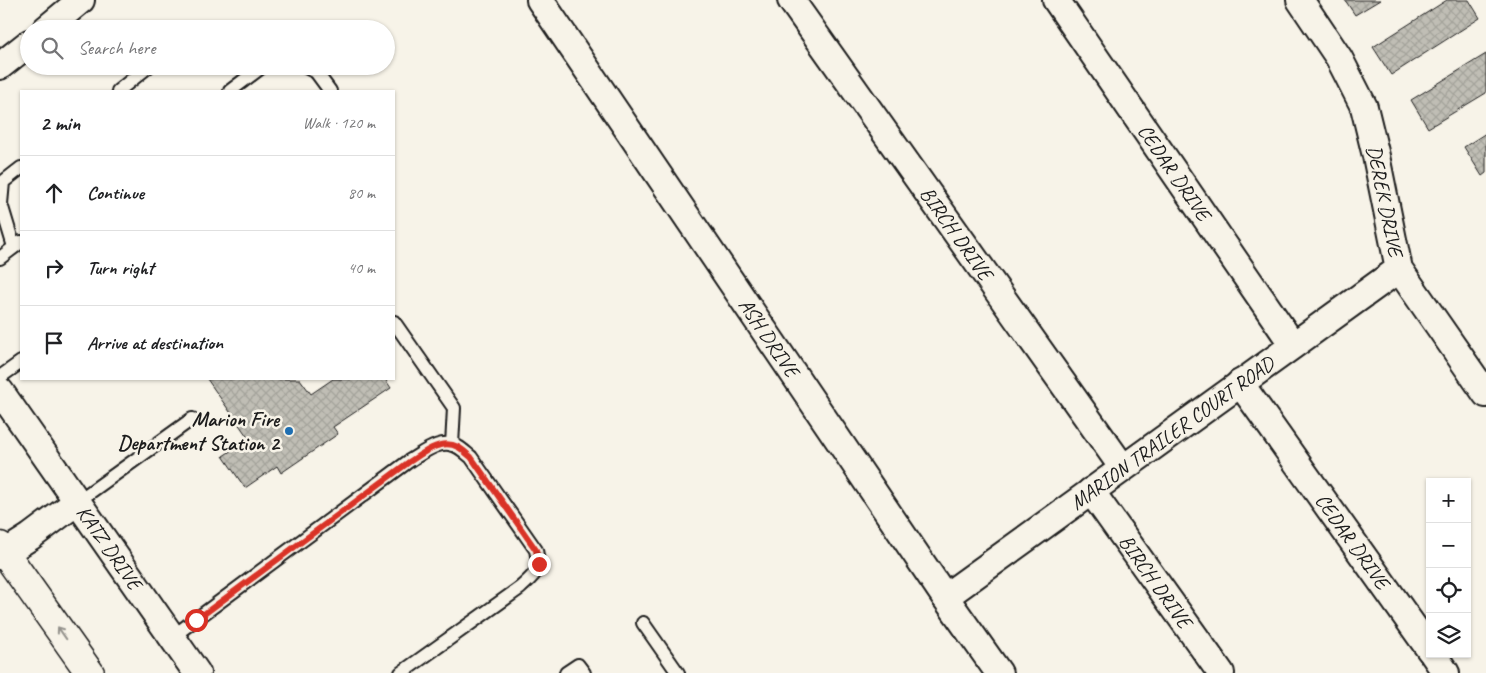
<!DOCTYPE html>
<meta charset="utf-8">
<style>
body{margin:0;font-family:Caveat,sans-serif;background:#f6f6f6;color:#202124}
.controls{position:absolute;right:15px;bottom:15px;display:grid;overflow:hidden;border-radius:0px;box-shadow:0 1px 4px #0004}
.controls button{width:45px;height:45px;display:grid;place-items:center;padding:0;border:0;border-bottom:1px solid #e0e0e0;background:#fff;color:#202124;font:25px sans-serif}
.stop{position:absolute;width:15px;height:15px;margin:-11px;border:4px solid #d93025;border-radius:50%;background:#fff}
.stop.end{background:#d93025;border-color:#fff;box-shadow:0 1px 5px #0008}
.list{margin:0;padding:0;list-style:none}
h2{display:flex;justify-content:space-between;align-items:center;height:65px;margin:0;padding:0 20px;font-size:21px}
h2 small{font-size:16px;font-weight:400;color:#757577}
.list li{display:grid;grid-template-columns:32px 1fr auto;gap:15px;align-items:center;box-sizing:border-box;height:75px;padding:0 20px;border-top:1px solid #e0e0e0}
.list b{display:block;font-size:19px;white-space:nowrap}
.list em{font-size:16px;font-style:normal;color:#757577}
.icon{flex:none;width:28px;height:28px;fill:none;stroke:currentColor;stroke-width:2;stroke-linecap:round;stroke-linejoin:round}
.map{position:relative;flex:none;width:1486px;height:673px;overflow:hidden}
.search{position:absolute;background:#fff;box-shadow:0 1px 4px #0004;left:20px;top:20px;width:375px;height:55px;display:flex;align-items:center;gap:12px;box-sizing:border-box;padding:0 18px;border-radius:28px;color:#757577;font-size:19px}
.panel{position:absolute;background:#fff;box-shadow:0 1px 4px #0004;left:20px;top:90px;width:375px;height:290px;border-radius:0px}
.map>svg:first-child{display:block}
.building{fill:url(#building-cross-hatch);stroke:#1c1c1c}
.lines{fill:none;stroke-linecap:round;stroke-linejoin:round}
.lane-casing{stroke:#1c1c1c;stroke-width:16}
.street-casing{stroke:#1c1c1c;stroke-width:30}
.primary-casing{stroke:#1c1c1c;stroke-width:31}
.lane{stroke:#f7f3e8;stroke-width:12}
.street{stroke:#f7f3e8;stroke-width:26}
.primary{stroke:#f7f3e8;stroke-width:28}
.oneway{stroke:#94928c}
.route{stroke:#d93025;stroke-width:6}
.poi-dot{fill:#1f6fb2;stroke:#f7f3e8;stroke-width:2}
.labels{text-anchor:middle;stroke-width:5;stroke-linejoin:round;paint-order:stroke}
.street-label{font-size:21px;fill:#1c1c1c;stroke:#f7f3e8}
.poi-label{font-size:21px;font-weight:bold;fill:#1c1c1c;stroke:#f7f3e8;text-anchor:end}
</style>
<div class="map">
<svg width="1486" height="673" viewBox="0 0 1486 673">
<defs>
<pattern id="building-cross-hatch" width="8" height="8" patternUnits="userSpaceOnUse" patternTransform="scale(1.25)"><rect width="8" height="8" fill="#c0beb5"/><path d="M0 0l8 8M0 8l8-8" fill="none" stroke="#a4a39b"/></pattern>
</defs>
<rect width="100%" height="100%" fill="#f7f3e8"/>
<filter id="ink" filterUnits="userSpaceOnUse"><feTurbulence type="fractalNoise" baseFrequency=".02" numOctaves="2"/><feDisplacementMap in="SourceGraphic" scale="10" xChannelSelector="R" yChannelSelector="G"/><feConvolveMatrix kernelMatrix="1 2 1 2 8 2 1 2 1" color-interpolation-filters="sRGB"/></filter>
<g filter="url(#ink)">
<g class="building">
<polygon points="1345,0 1380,0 1355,15"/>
<polygon points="1447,0 1469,0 1480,18 1391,75 1373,47"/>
<polygon points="1486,54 1486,93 1428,128 1411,100"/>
<polygon points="1486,133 1486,173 1482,176 1464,147"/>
<polygon points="207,379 300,379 311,394 333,379 385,379 391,388 333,427 338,434 281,473 277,466 245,488 223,456 249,439"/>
</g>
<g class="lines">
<g class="lane-casing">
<g id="lane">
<polyline points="304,66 316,72 330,91"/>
<polyline points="118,91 149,66"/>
<polyline points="230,91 263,66"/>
<polyline points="14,247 1,204 3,182 21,168"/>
<polyline points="0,258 21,242"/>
<polyline points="394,322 454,408 452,445"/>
<polyline points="0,377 21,362"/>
<polyline points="78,501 192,419"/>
<polyline points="643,623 678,673"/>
<path d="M172,637L409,461C423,453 441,437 458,447C462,449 467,454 471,457L536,550C541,572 535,574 520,588L401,673"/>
<polyline points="566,673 578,665 584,673"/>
</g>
</g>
<g class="street-casing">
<g id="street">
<path id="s1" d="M540,0L945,597L999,673"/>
<path id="s2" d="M791,0L1123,468"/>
<path id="s3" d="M1056,0L1293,345"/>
<path id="s4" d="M1300,0L1339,58L1364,107L1376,156L1399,269L1486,394"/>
<polyline points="46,29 81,0"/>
<polyline points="0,66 29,43"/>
<path id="s5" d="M1240,383L1430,650"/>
<path id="s6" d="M0,391L197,673"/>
<path id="s7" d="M1091,491L1221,673"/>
<polyline points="0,556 30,537 78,501"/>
<path id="s8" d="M945,597L1399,269"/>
<polyline points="1433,654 1446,673"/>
</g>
</g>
<g class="primary-casing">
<polyline id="primary" points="0,546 90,673"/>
</g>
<use href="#lane" class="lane"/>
<use href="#street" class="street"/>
<use href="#primary" class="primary"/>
</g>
<defs><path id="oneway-shaft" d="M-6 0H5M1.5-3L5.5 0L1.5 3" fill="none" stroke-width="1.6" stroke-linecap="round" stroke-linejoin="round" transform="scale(1.25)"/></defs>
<use class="oneway" href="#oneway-shaft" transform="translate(62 633) rotate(-125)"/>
</g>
<g class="lines" filter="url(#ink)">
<path class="route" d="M196,620L409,462C423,453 441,438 458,447C462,449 467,454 471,457L536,550L539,564"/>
</g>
<circle class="poi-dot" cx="289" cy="431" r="5"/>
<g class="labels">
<g class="street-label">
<text dy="7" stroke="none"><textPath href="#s3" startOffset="209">CEDAR DRIVE</textPath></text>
<text dy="7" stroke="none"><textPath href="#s4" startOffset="221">DEREK DRIVE</textPath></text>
<text dy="7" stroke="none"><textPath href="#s2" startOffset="286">BIRCH DRIVE</textPath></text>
<text dy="7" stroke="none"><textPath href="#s1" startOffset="408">ASH DRIVE</textPath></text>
<text dy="7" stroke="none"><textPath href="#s8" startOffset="280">MARION TRAILER COURT ROAD</textPath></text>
<text dy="7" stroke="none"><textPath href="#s5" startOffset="194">CEDAR DRIVE</textPath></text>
<text dy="7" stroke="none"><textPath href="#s6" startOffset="191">KATZ DRIVE</textPath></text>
<text dy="7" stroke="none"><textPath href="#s7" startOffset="111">BIRCH DRIVE</textPath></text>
</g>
<g class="poi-label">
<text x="279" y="426">Marion Fire<tspan x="279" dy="24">Department Station 2</tspan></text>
</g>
</g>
</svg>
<div class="controls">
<button>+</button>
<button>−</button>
<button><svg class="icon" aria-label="locate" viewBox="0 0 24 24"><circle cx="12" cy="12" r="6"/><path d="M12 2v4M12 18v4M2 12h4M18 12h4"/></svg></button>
<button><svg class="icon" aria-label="layers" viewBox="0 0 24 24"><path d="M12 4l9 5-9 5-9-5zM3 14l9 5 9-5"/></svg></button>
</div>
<div class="stop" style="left:196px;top:620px"></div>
<div class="stop end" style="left:539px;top:564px"></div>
<div class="search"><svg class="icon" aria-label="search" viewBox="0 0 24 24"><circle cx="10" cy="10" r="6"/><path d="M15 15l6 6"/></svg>Search here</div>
<section class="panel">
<h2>2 min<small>Walk · 120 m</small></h2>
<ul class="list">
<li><svg class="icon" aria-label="ahead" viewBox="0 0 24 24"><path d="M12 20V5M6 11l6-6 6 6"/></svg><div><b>Continue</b></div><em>80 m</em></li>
<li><svg class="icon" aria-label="right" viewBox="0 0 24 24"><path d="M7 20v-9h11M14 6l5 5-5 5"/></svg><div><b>Turn right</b></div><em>40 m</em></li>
<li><svg class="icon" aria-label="arrive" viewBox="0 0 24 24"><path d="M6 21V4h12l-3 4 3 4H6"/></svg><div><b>Arrive at destination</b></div></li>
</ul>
</section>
</div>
